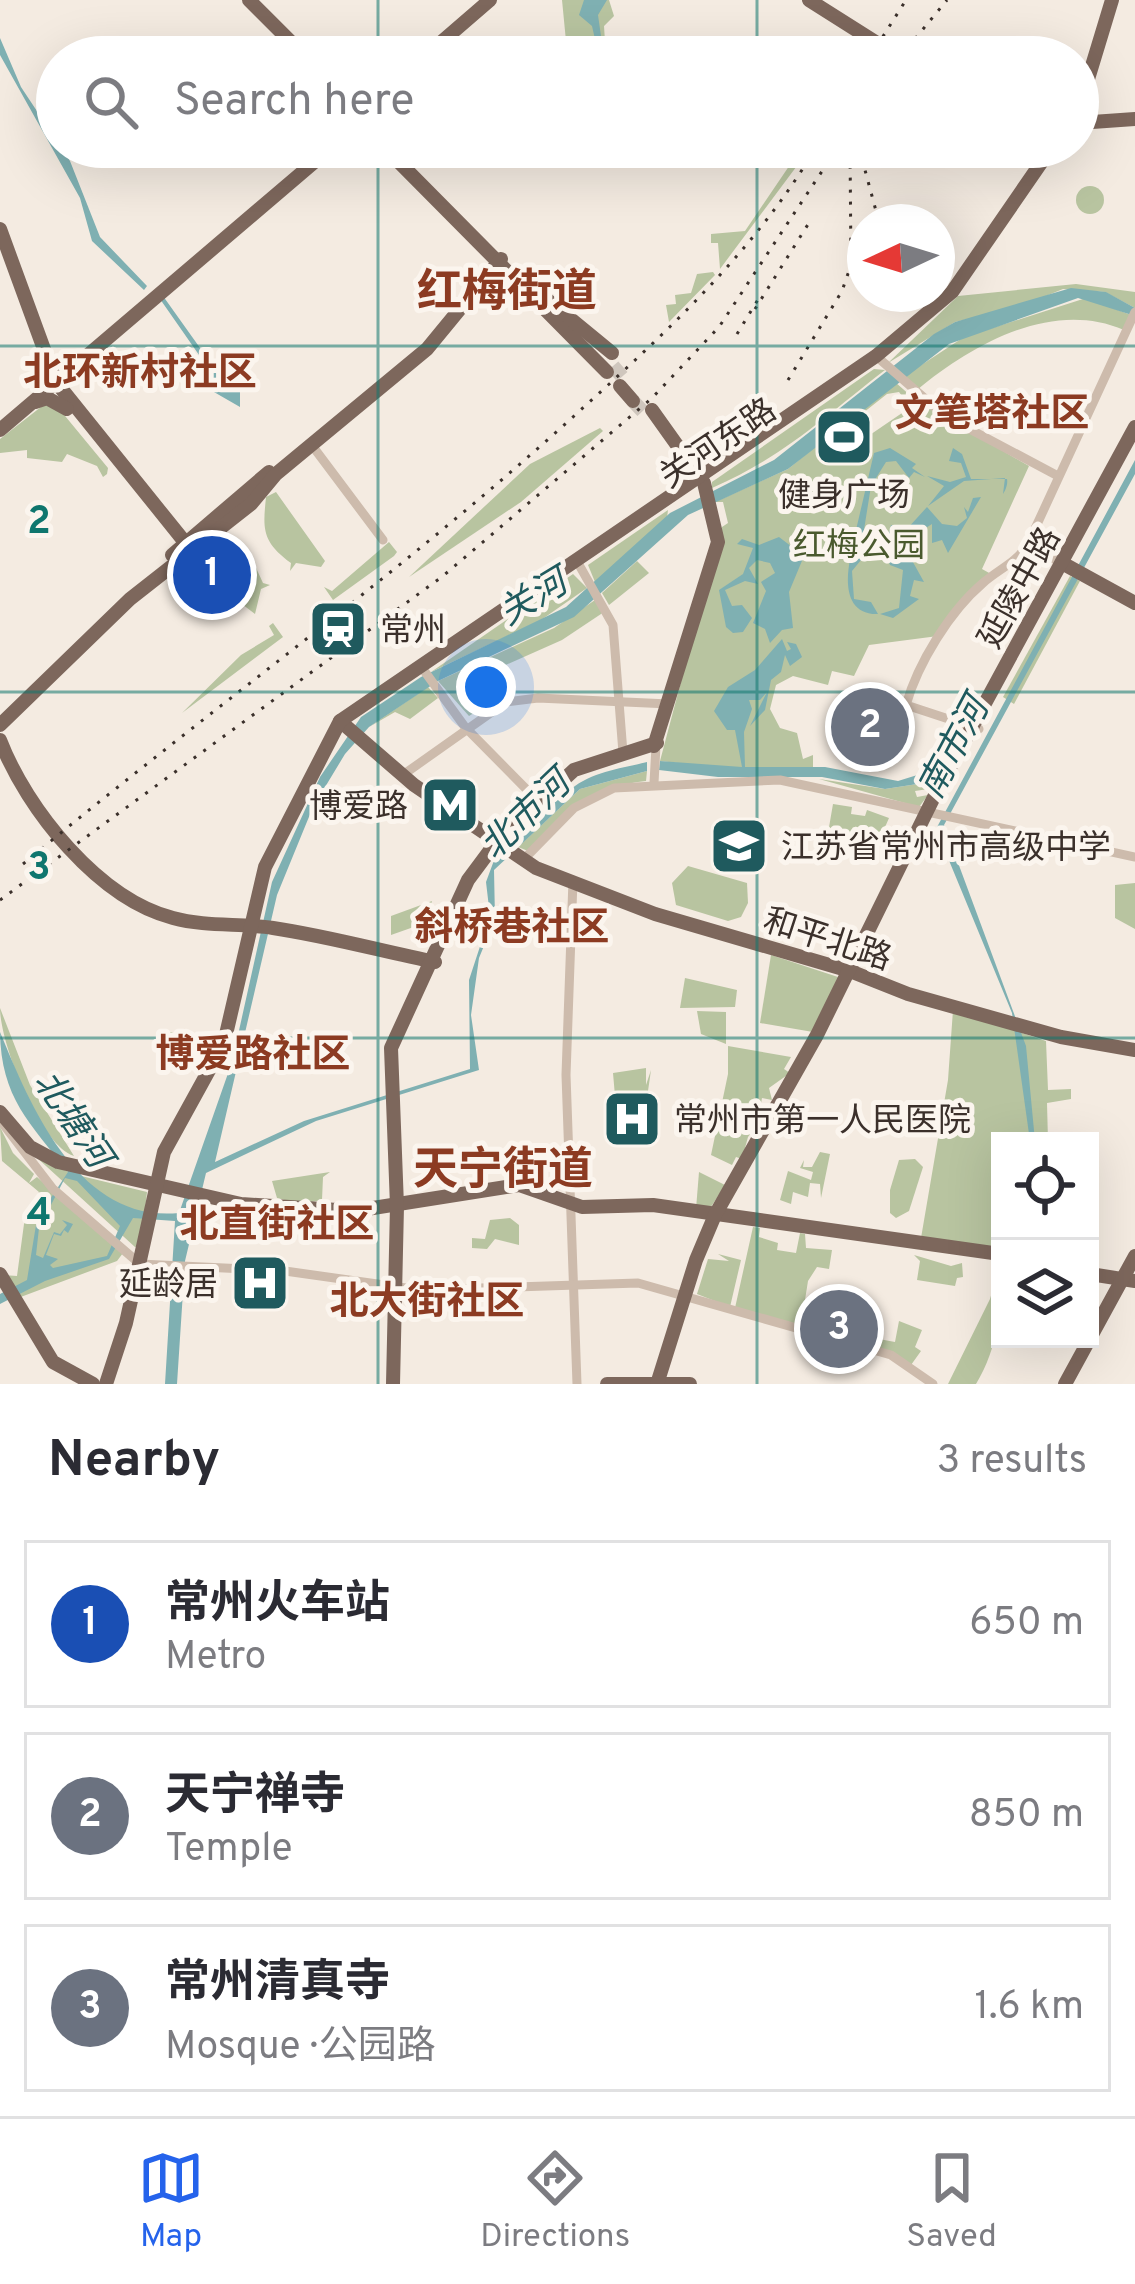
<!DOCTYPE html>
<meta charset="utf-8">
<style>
body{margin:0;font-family:Overpass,"Noto Sans SC",sans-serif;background:#f2f2f3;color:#2b2b33}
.controls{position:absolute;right:36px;bottom:36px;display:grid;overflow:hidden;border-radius:0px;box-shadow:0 12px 48px #0002}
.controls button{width:108px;height:108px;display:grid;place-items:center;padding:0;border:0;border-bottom:3px solid #e1e1e2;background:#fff;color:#2b2b33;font:60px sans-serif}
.compass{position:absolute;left:847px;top:204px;width:108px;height:108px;border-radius:50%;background:#fff;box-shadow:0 12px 48px #0002;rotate:266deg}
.you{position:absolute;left:486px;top:687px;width:42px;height:42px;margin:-30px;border:9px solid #fff;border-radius:50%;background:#1a73e8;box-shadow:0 0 0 18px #1a73e833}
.badge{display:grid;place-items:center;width:78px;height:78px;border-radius:50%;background:#2563eb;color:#fff;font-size:39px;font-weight:700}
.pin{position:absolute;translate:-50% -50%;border:6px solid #fff;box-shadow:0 3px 12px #0006}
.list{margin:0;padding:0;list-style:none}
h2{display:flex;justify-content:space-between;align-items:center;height:156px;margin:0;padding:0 48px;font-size:51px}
h2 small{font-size:39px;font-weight:400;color:#7c7c81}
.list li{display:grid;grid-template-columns:78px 1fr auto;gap:36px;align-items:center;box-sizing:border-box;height:168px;margin:0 24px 24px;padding:0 24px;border:3px solid #e1e1e2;border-radius:0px}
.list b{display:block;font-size:45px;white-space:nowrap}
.list p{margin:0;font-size:39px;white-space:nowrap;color:#7c7c81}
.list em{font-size:39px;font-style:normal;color:#7c7c81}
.icon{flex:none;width:66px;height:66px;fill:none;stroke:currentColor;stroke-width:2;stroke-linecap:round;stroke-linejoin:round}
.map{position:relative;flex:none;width:1135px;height:1384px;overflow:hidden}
.search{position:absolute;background:#fff;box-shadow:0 12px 48px #0002;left:36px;right:36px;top:36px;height:132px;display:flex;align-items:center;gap:30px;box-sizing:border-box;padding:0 42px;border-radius:66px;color:#7c7c81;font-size:45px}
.sheet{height:732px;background:#fff}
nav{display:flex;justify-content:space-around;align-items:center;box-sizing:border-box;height:168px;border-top:3px solid #e1e1e2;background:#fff;font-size:33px;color:#7c7c81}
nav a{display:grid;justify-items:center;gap:6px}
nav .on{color:#2563eb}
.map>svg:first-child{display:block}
.green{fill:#b8c4a0}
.water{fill:#7fb0b2;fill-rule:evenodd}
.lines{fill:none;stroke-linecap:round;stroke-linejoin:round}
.major-tunnel{stroke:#cfc6bd;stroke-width:14;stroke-dasharray:14 7;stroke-linecap:butt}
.minor{stroke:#cdbbac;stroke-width:9}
.major{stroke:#7d675c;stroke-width:14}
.rail{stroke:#3b302b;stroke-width:3;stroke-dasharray:3 9;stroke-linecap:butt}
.major-bridge{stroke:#7d675c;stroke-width:14}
.grid{fill:none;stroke:#0f766e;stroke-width:3;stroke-opacity:0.55}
.labels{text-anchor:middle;stroke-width:10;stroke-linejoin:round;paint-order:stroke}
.street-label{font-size:33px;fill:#3b302b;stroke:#fbf5ee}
.poi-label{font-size:33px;fill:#3b302b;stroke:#fbf5ee;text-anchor:start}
.park-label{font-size:33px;fill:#4a5a2e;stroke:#fbf5ee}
.water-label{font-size:36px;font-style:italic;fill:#1f5a5e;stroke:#fbf5ee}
.quarter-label{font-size:39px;font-weight:bold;fill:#8c3b22;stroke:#fbf5ee}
.district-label{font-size:45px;font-weight:bold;fill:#8c3b22;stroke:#fbf5ee}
.grid-label{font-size:39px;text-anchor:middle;font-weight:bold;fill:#0f766e;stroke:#fbf5ee;stroke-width:10;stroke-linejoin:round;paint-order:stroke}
</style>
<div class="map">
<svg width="1135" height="1384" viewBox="0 0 1135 1384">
<rect width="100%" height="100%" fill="#f4ebe1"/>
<g class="green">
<polygon points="562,0 609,0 614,16 604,26 606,57 594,57 592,39 566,41"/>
<polygon points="802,147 811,147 720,269 718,243 711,243 711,234 745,231"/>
<circle cx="1090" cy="200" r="14"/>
<polygon points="713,272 715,275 669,322 666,305 676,304 675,295 691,293 697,274"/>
<polygon points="1076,284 1135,292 1135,308 1105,292 1063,289 1019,307 955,322 888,363 958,296"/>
<path d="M1086,298L1131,315L1124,330C1052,299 973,344 917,390L903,377L964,337Z"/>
<path d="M874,369L885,370C823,418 783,457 712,488V482Z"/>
<polygon points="895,382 920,404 912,409 899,392 887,394 849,424 861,441 902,413 909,423 925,406 1029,466 982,569 991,574 938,636 869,645 854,676 832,671 828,685 793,676 776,685 770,709 780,728 797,733 803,759 813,755 813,767 722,768 660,761 722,527 728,523 723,502 715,502 788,469"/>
<polygon points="46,403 56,405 108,468 107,474 103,477 97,466 67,454 62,462 27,458 27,450 0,453 0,439"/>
<polygon points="600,428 603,431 521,502 409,577 530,464"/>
<path d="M276,492L325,561L321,567L296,563L290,571L291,563C261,541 263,528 266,497Z"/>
<polygon points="668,510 667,518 595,582 588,565"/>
<polygon points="228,539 251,557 263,583 270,585 261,589 255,614 234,598 240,592 225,571 218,577 197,556 216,540"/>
<polygon points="389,542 397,552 394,556 333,600 324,587 332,591"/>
<polygon points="637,561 649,573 609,605 602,593"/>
<polygon points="573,574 587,588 541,620 431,672"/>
<polygon points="1070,576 1080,581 1014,704 1003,697"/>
<polygon points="595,600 604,612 562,640 483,675 493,701 469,716 438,681 554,628"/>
<polygon points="273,623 283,637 182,713 241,655 274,635 269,626"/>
<polygon points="428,687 438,698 410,719 395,712 369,727"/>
<path d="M647,771L646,781C591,786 564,813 528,851L518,847L580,789Z"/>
<polygon points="930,773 940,779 935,788 915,791 917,797 928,795 919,807 819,779 885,789 924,783"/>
<polygon points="833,804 852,807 851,814 865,816 867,810 889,818 879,841 828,833"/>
<polygon points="688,866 747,883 748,903 741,917 728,921 676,905 672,883"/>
<polygon points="1135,883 1135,929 1115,918 1115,885"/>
<polygon points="432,901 425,923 391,935 391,916"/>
<polygon points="771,955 838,977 813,1032 760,1023"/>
<polygon points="685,978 737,990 735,1007 680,1008"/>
<path d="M0,1008L30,1085L74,1156C39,1144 0,1043 0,1008Z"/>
<polygon points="953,1010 1046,1041 1048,1090 1071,1089 1071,1099 1047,1103 1048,1141 1000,1141 1000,1251 921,1238 948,1080"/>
<polygon points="697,1011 726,1012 726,1044 701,1034"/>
<polygon points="171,1032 195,1043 188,1060 162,1047 162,1036"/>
<polygon points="728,1046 791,1057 784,1069 790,1073 769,1088 772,1100 762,1098 760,1109 766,1113 748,1137 742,1159 736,1157 732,1165 711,1155 728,1074"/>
<polygon points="646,1068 646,1085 651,1070 648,1091 615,1096 613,1073"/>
<polygon points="0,1127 13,1153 34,1174 29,1183 37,1177 123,1253 117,1261 18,1298 3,1275 17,1276 24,1224 39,1192 2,1161"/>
<polygon points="820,1152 830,1154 821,1198 820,1184 810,1183 808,1197 793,1192 791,1204 780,1200 788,1171 811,1180 813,1172 800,1168 804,1160 803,1167 812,1167"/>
<polygon points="35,1156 73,1174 147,1192 141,1246 135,1247"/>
<polygon points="899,1160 915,1159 923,1167 909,1211 896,1218 890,1213 890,1190"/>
<polygon points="330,1172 323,1177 322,1200 300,1204 277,1198 272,1181"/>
<polygon points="699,1172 725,1185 709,1210 696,1209"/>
<polygon points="510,1218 519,1225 519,1245 495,1239 487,1249 472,1248 472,1238 485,1239 490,1220"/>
<polygon points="753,1227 760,1228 759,1237 778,1243 777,1250 796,1253 800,1233 805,1234 806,1248 832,1250 829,1269 817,1267 808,1281 801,1325 735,1308"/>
<polygon points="718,1254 741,1260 730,1307 697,1294 708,1259 729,1261"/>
<polygon points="914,1255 951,1266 962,1263 963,1277 957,1278 955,1286 917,1280 920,1261"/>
<path d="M1000,1264C1000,1310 1000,1344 976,1384H948L990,1299Z"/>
<polygon points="899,1321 922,1330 915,1347 921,1351 911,1365 862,1344 863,1336 895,1342"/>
</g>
<g class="water">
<polygon points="584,0 607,0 598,15 604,57 599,57 592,26 579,15"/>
<polygon points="0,38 21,87 70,161 100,237 147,286 144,290 92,241 80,198 0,55"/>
<path d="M1071,288L1106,292L1135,308V316L1078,298L949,344L788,469L688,515L574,617L438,681L369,727L345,754L313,807L277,895L215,1162L304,1121L470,1069L469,980L490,916L486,882L496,855C527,836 545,807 575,786C596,771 623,768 647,762V771L580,789L494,870L495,919L479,958L471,1015L479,1070L316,1121L206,1173L185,1261L177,1384H165L175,1221L133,1218L109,1259L45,1281L0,1304V1294L27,1280L37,1219L68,1172C30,1123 1,1098 0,1032C32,1110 80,1223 179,1213L232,1062L272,882L320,777L361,717L421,677L566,607L670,513L774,460L934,334L955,322ZM65,1178L77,1181L120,1226L107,1256L53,1268L50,1265L58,1259L46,1255L54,1234L61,1236L64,1230L68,1233L73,1224L62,1220L67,1225L60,1234L54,1232L43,1258L36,1255L39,1228Z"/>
<polygon points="163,296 220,376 240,383 240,407 207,388 213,375 160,299"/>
<polygon points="890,448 916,464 912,468 925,477 914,472 909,478 896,461 886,462 871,486 863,536 840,537 838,531 856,530 874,453"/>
<path d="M953,448L962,454L971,479H1007C1008,483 1006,490 1003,494L1005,478L964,481L928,506L944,486L927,476L950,482L966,477L961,463L949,461Z"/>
<polygon points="1135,460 1135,474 944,825 1026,1046 1035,1141 1030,1141 1012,1013 936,829"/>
<path d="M981,497L948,553L942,540L932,543V524L921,531L918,541L926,535L921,546L900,530L889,543L891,554L909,555L924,582L914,580L910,596L919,599L893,618L880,614L899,608L903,570L890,565L884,547L870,549L852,571L854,599L871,602L878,614C844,615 846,579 850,560L864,551L857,540L864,538L872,546L887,543L891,525L907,529L927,507L942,524L957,526L967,518L964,507L968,512L973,498Z"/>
<polygon points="779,537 804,556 789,592 793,628 782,630 770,643 765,629 753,623 766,591 761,582 775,573 770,563 757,560 749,568 758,584 745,581 725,590 732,606 742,605 752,618 743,632 733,633 726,627 719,590 743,574 753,548 737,544 742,539 759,545"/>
<polygon points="782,639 787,651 791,649 787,642 796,644 802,657 790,666 785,655 781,672 771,680 765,710 750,726 767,692 760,700 749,700 752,709 744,732 745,767 825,767 898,781 927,772 924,783 885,789 822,777 718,777 659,770 660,761 742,767 735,730 727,730 714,711 728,687 755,670"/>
</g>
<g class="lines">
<g class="major-tunnel">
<polyline points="613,366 626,381"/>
<polyline points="633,401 647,416"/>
</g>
<g class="minor">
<polyline points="876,356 945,416 1058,476"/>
<polyline points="311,444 383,540"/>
<polyline points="1027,546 1062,563"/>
<polyline points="578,563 613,625 623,753"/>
<polyline points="420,665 465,727 538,801"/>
<path d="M979,729L906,705C918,663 950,611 983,583C999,569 1014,564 1027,546L1135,312"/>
<polyline points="407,772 506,702 538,698 669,704"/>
<polyline points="654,783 656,746"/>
<polyline points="527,856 574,808 614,788 780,780 1135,857"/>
<polyline points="573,880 566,1075 577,1384"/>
<polyline points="0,1120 53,1189 140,1264 285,1271 420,1290 638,1283 891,1355 933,1384"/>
</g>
<g class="major">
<polyline points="249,0 306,57"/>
<polyline points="913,56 915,57"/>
<polyline points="424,57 490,0"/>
<polyline points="1078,112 1112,0"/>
<polyline points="1078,123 1135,119"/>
<polyline points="384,147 607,372"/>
<polyline points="0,229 56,382 188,546"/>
<polyline points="528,284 612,353"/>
<polyline points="620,386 633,401"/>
<polyline points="35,402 47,398 67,409"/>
<polyline points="652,410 704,483 718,542 654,746"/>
<polyline points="0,430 332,147"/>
<polyline points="172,555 269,472"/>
<polyline points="1062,563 1135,603"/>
<polyline points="340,721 414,785 536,868 655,914 850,971 908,994 1061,1037 1135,1050"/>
<polyline points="0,725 130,599 251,504 276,474 427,349 501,259"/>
<path d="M0,740C27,810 99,899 173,918C206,927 240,923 273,928C327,936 381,951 435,962"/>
<polyline points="0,1112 30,1147 58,1162 241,1204 354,1211 519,1185 582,1207 653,1205 1000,1254"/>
<polyline points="0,1274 53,1362 93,1384"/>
<polyline points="1090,1274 1135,1281"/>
<polyline points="106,1384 126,1323 164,1152 224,1043 265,867 340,721 876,356 952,292 1052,147"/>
<polyline points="393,1384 397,1206 391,1048 468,880 497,841 574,770 657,743"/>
<polyline points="607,1384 690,1384"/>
<polyline points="657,1384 696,1260 715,1215 817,1035 933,799 1135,427"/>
<polyline points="1065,1384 1135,1256"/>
</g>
<g class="rail">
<polyline points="870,57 906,0"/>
<polyline points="900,57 947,0"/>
<polyline points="862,159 879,222"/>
<polyline points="755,309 812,218"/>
<polyline points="737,334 762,293"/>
<polyline points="788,380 842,291 851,265 850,147"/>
<circle cx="820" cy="501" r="7"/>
<path d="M23,864C206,712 398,576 574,416C659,339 745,261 807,162"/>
<polyline points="0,900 443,576 652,398 719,327 838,147"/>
</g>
<polyline class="major-bridge" points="809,0 899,57"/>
</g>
<path class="grid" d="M378,0V57M757,0V57M378,147V1384M757,147V1384M0,346H1135M0,692H1135M0,1038H1135"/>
<defs>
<g id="stadium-square" transform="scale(3)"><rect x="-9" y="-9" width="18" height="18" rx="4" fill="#1f5a5e" stroke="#fbf5ee"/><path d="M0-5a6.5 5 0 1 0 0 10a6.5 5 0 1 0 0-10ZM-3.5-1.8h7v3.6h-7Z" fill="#fff"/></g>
<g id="station-square" transform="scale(3)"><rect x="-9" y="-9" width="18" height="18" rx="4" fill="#1f5a5e" stroke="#fbf5ee"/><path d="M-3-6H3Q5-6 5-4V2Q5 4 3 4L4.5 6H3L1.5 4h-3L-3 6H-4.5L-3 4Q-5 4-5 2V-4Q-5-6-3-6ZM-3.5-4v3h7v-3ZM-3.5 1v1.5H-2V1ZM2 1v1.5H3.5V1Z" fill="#fff"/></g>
<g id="metro-square" transform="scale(3)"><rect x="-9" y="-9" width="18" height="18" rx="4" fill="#1f5a5e" stroke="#fbf5ee"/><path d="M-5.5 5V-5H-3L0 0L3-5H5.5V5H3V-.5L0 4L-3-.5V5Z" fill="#fff"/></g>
<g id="school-square" transform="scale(3)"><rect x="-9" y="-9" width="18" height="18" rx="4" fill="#1f5a5e" stroke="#fbf5ee"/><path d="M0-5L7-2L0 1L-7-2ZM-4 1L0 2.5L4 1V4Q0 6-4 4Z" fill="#fff"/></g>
<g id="hospital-square" transform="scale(3)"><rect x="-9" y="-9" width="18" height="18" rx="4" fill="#1f5a5e" stroke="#fbf5ee"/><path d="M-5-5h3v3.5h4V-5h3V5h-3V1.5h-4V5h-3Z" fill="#fff"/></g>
</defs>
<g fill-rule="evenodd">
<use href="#stadium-square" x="844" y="437"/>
<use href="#station-square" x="338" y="629"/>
<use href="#metro-square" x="450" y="805"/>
<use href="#school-square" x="739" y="846"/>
<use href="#hospital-square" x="632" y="1119"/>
<use href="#hospital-square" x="260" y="1283"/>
</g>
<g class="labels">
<g class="street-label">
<text transform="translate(717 442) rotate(-34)" y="12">关河东路</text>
<text transform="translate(1018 587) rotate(-61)" y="12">延陵中路</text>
<text transform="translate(828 938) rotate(18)" y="12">和平北路</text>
</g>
<g class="poi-label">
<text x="844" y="506" text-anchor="middle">健身广场</text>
<text x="380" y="641">常州</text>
<text x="408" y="817" text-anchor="end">博爱路</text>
<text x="781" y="858">江苏省常州市高级中学</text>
<text x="674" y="1131">常州市第一人民医院</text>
<text x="218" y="1295" text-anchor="end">延龄居</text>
</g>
<g class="park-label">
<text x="859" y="556">红梅公园</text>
</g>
<g class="water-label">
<text transform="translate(532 596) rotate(-31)" y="13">关河</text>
<text transform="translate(952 747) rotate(-62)" y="13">南市河</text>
<text transform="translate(524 814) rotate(-44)" y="13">北市河</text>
<text transform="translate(74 1118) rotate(56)" y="13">北塘河</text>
</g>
<g class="quarter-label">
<text x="140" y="385">北环新村社区</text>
<text x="992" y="426">文笔塔社区</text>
<text x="512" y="940">斜桥巷社区</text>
<text x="253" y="1067">博爱路社区</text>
<text x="277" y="1237">北直街社区</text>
<text x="427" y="1314">北大街社区</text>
</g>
<g class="district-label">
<text x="507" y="306">红梅街道</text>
<text x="503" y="1184">天宁街道</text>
</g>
</g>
<g class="grid-label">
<text x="39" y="533">2</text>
<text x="39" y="879">3</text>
<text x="39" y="1225">4</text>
</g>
</svg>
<div class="controls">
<button><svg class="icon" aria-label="locate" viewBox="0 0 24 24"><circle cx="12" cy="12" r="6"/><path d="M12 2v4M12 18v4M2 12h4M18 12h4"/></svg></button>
<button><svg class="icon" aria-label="layers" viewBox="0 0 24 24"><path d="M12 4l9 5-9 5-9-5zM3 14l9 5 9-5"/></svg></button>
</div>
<svg class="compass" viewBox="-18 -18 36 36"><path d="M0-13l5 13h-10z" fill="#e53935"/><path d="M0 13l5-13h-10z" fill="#7c7c81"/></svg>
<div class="you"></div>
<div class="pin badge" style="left:212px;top:575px;background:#1a4fb4">1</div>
<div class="pin badge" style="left:870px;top:727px;background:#6b7280">2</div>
<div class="pin badge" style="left:839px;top:1329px;background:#6b7280">3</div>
<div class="search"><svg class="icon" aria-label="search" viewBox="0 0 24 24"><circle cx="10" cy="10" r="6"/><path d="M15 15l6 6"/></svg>Search here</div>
</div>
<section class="sheet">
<h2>Nearby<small>3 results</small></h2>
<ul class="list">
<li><span class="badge" style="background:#1a4fb4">1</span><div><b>常州火车站</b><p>Metro</p></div><em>650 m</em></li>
<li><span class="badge" style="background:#6b7280">2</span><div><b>天宁禅寺</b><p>Temple</p></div><em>850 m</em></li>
<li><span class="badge" style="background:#6b7280">3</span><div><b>常州清真寺</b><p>Mosque · 公园路</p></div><em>1.6 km</em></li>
</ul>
</section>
<nav>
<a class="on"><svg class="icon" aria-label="map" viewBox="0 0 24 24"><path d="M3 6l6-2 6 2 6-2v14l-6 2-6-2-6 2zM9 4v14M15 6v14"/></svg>Map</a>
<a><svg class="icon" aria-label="directions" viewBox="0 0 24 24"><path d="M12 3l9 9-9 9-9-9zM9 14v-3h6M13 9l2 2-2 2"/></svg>Directions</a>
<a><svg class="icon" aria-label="saved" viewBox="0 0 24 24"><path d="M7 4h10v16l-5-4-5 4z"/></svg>Saved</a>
</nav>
